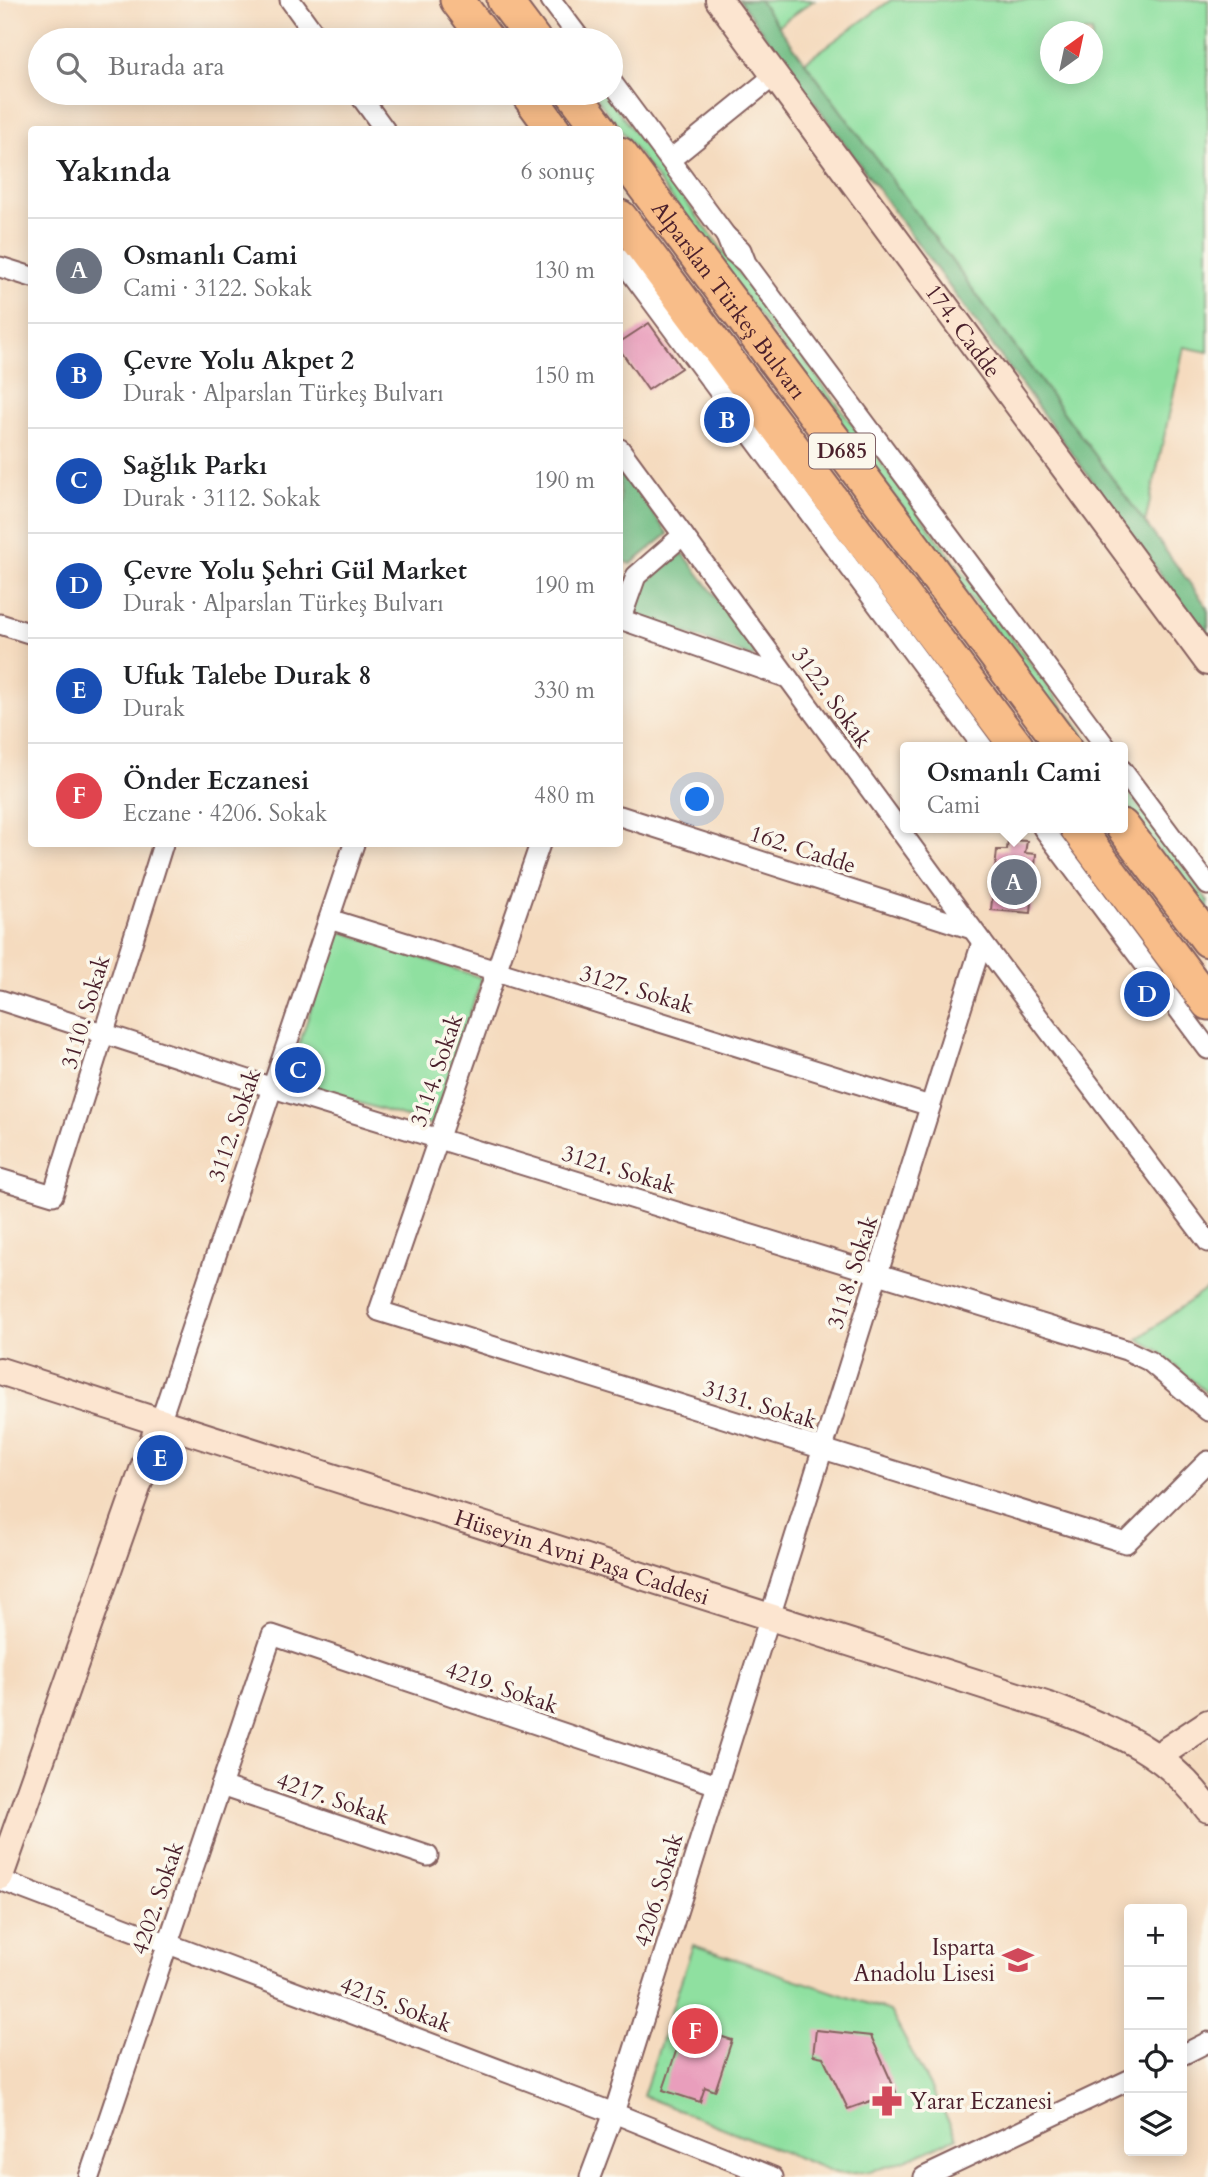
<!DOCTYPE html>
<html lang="tr">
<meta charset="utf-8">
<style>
body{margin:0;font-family:Cardo,serif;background:#f6f6f6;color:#202124}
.controls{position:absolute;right:21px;bottom:21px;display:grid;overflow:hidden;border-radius:7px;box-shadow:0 4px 18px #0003}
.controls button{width:63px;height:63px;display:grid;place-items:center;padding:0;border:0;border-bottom:2px solid #e0e0e0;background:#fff;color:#202124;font:35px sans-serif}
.compass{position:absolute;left:1040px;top:21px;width:63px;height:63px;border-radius:50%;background:#fff;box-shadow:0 4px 18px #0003;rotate:33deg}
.you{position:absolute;left:698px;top:800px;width:24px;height:24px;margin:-18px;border:5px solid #fff;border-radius:50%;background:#1a73e8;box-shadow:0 0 0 10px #1a73e833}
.badge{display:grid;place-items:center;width:46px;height:46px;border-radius:50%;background:#0b8043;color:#fff;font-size:23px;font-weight:700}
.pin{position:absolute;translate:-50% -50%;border:4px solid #fff;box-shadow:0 2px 7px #0006}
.popup{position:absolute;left:900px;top:742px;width:228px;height:91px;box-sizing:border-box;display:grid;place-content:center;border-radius:7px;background:#fff;filter:drop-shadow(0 2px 5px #0005);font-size:23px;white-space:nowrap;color:#757577}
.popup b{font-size:26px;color:#202124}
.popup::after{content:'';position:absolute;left:50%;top:100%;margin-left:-14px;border:14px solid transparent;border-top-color:#fff}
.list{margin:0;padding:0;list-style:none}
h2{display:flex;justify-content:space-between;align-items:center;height:91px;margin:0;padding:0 28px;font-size:30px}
h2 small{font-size:23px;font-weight:400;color:#757577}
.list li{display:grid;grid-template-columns:46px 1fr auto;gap:21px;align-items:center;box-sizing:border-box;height:105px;padding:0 28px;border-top:2px solid #e0e0e0}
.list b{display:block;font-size:26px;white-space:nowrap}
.list p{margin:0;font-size:23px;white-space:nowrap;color:#757577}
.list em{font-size:23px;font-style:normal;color:#757577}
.icon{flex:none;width:38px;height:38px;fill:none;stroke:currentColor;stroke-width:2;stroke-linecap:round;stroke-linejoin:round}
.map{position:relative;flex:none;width:1208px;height:2177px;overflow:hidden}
.search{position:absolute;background:#fff;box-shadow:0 4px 18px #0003;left:28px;top:28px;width:595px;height:77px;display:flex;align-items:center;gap:18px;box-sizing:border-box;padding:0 24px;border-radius:38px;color:#757577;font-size:26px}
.panel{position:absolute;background:#fff;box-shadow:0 4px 18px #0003;left:28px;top:126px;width:595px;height:721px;border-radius:7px}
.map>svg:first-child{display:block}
.green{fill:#8fe0a0;stroke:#6c8066;stroke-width:2;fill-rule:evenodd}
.forest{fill:#73be86;stroke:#5e6e58;stroke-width:2}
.building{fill:#e99ebc}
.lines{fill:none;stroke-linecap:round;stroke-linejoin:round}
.street-casing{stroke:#86615f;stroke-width:23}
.secondary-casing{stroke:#86615f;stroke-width:30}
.highway-casing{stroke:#86615f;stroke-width:37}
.street{stroke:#fff;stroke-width:19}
.secondary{stroke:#fce5d0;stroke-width:26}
.highway{stroke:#f8bd89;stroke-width:33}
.labels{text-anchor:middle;stroke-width:7;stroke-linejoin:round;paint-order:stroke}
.shield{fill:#fbf7ec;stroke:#7f6065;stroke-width:2}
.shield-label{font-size:21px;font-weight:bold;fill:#4a1f2b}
.street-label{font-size:23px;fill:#4a1f2b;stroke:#fbf7ec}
.poi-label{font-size:23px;fill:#4a1f2b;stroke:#fbf7ec;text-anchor:end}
</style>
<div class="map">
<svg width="1208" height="2177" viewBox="0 0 1208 2177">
<rect width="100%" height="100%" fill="#fbf7ec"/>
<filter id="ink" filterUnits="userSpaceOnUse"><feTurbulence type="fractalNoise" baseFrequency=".0143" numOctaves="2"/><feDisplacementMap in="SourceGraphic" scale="14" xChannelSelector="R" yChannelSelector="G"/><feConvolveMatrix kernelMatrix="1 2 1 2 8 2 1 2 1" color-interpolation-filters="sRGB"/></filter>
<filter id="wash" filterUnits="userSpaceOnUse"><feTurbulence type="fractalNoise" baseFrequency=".00686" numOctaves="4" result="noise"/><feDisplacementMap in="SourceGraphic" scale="28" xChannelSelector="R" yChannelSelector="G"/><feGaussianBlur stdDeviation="1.57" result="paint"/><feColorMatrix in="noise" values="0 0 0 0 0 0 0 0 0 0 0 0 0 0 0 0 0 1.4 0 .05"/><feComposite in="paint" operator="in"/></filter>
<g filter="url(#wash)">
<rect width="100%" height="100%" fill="#f5dbbf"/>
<g class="green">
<polygon points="759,0 814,0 778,26"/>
<path d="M891,0H1208V352L1184,347L1145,523L805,62ZM1050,32H1092V74H1050Z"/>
<polygon points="593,93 605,93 1093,747 1082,747"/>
<polygon points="1123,786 1208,901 1208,916 1123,801"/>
<polygon points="337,930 482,978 432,1125 287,1081"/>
<polygon points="1208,1288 1208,1394 1156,1349 1138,1339"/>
<path d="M693,1945L890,2011L957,2137C919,2154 878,2177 836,2173L643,2096Z"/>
</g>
<g class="forest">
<polygon points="739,0 759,0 1208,608 1208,639"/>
<polygon points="620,468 668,534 631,564 620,560"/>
<polygon points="683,553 757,651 753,657 634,615 647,582"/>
</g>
<g id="blocks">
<g class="building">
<polygon points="649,323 681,368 648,390 620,350 620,342"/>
<polygon points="1008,840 1027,841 1025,853 1036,854 1031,913 991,910 997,850 1007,850"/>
<polygon points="685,2025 732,2040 715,2091 705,2087 700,2102 663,2090"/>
<polygon points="816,2030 871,2036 896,2092 848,2109 823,2057 813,2055"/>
</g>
</g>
</g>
<g filter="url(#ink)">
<use href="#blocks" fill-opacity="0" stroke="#86615f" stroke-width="2"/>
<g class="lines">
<g class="street-casing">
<g id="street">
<polyline points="290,0 319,40"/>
<polyline points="551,0 581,40"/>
<polyline points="611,81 726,236"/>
<polyline points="358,93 385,130"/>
<polyline points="670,160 775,75"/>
<polyline points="620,258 983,747"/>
<polyline points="746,263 732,251 726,236 741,250 746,263 1106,747"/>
<polyline points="0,267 32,277"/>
<polyline points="620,449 982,942 1208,1242"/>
<polyline points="620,619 788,678"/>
<polyline points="620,621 636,576 683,535"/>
<polyline points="0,624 32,634"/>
<polyline points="1122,770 1208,885"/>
<polyline points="620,816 972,929"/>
<polyline points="1043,828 1208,1049"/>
<polyline points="540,844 379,1311 1126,1543 1208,1461"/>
<polyline points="329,919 930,1106"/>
<polyline points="0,1000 273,1088 1126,1350 1149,1361 1208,1411"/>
<polyline points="0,1179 53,1195 163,844"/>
<polyline points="160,1422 354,844"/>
<polyline points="221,1786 428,1856"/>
<polyline points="0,1880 614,2113 773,2177"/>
<polyline points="1182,2055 1208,2042"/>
<polyline points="89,2177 272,1635 717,1785"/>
<polyline points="590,2177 614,2113 982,942"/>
<polyline points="924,2177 1129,2080"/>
</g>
</g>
<g class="secondary-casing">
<g id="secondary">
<path id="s1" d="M719,0L1208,662"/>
<path id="s2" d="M0,1371L1055,1708C1117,1732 1168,1752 1208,1809"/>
<polyline points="1158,1756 1208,1723"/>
<polyline points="0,1876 160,1422"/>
</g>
</g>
<g class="highway-casing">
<g id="highway">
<polyline points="457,0 487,40"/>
<polyline points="504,0 534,40"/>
<polyline points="527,93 554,130"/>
<polyline points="573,93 601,130"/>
<path id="s3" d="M620,154L1064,747"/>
<polyline points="620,217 1017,747"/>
<polyline points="1122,826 1208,940"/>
<polyline points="1077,828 1208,1003"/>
</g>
</g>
<use href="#street" class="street"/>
<use href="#secondary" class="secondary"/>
<use href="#highway" class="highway"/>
</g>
</g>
<defs>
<g id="school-bare" transform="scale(2.415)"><path d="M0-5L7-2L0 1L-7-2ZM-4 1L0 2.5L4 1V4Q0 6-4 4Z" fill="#d1495b" stroke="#fbf7ec" stroke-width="2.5" paint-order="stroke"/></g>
<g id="pharmacy-bare" transform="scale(2.415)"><path d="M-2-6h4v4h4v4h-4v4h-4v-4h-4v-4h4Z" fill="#d1495b" stroke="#fbf7ec" stroke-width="2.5" paint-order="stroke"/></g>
</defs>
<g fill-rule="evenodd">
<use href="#school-bare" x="1018" y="1960"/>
<use href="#pharmacy-bare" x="887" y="2101"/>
</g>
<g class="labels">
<rect class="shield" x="809" y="433.5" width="66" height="35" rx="5"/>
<g class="shield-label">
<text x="842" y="458">D685</text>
</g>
<g class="street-label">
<text dy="8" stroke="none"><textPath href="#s3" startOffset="182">Alparslan Türkeş Bulvarı</textPath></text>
<text dy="8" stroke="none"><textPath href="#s1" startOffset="411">174. Cadde</textPath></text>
<text transform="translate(832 697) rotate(54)" y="8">3122. Sokak</text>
<text transform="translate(803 849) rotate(18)" y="8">162. Cadde</text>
<text transform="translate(637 989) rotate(17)" y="8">3127. Sokak</text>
<text transform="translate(85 1012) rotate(-73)" y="8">3110. Sokak</text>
<text transform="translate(436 1070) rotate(-71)" y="8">3114. Sokak</text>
<text transform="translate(234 1125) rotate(-71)" y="8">3112. Sokak</text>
<text transform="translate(619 1169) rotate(17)" y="8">3121. Sokak</text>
<text transform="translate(852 1272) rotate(-72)" y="8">3118. Sokak</text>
<text transform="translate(760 1404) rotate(17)" y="8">3131. Sokak</text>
<text dy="8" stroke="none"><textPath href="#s2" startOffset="611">Hüseyin Avni Paşa Caddesi</textPath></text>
<text transform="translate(502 1687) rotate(19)" y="8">4219. Sokak</text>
<text transform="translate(333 1798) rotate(19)" y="8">4217. Sokak</text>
<text transform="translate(658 1890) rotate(-73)" y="8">4206. Sokak</text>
<text transform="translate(157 1898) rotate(-71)" y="8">4202. Sokak</text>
<text transform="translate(396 2004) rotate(21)" y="8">4215. Sokak</text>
</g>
<g class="poi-label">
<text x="995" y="1955">Isparta<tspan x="995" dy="26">Anadolu Lisesi</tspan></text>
<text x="910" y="2109" text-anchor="start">Yarar Eczanesi</text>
</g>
</g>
</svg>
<div class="controls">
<button>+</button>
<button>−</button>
<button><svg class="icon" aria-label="locate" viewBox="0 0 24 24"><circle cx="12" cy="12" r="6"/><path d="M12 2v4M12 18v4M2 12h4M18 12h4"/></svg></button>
<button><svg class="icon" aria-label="layers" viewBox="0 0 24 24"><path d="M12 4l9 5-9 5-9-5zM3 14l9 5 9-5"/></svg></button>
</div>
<svg class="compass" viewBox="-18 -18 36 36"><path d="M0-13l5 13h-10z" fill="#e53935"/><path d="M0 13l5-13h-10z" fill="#757577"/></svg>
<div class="you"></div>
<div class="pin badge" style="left:1014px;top:882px;background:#6b7280">A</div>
<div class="popup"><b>Osmanlı Cami</b>Cami</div>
<div class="pin badge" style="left:727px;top:420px;background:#1a4fb4">B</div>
<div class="pin badge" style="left:298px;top:1070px;background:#1a4fb4">C</div>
<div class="pin badge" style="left:1147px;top:994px;background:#1a4fb4">D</div>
<div class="pin badge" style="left:160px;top:1458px;background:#1a4fb4">E</div>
<div class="pin badge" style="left:695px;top:2031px;background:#e0444e">F</div>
<div class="search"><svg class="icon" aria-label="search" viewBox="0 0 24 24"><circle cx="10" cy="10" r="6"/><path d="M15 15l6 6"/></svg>Burada ara</div>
<section class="panel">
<h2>Yakında<small>6 sonuç</small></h2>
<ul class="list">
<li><span class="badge" style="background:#6b7280">A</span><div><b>Osmanlı Cami</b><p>Cami · 3122. Sokak</p></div><em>130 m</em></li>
<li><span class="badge" style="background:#1a4fb4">B</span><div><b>Çevre Yolu Akpet 2</b><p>Durak · Alparslan Türkeş Bulvarı</p></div><em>150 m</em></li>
<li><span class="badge" style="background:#1a4fb4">C</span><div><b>Sağlık Parkı</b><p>Durak · 3112. Sokak</p></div><em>190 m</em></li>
<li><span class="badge" style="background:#1a4fb4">D</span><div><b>Çevre Yolu Şehri Gül Market</b><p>Durak · Alparslan Türkeş Bulvarı</p></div><em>190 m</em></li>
<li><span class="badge" style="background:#1a4fb4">E</span><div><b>Ufuk Talebe Durak 8</b><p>Durak</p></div><em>330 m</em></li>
<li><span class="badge" style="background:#e0444e">F</span><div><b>Önder Eczanesi</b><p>Eczane · 4206. Sokak</p></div><em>480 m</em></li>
</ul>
</section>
</div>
